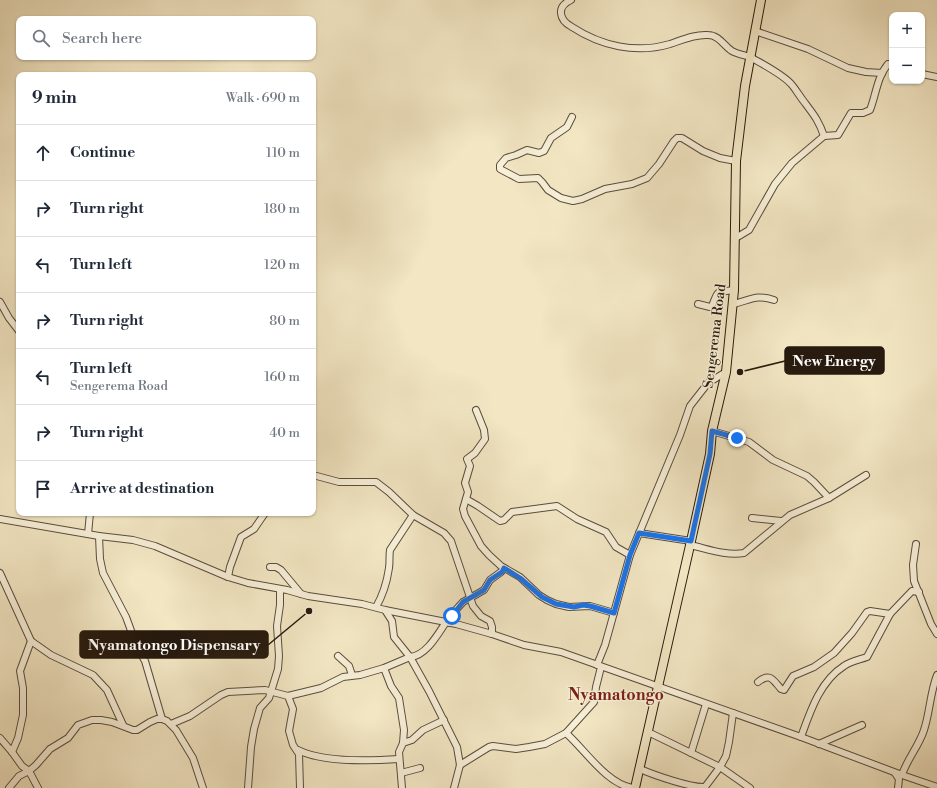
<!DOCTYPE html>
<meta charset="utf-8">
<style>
body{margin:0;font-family:"Libre Bodoni",serif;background:#f6f6f7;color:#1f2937}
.controls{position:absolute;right:12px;top:12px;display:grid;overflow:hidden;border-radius:8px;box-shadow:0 1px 3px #0004}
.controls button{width:36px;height:36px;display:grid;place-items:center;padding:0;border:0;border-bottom:1px solid #e0e1e3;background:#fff;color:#1f2937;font:20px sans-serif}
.stop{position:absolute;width:12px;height:12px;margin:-9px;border:3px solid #1a73e8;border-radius:50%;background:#fff}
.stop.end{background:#1a73e8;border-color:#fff;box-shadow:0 1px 4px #0008}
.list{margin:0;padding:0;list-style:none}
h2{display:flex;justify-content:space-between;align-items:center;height:52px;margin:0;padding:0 16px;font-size:17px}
h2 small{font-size:13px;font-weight:400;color:#747a83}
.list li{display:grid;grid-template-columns:26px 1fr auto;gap:12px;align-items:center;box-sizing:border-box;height:56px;padding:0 16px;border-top:1px solid #e0e1e3}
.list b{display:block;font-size:15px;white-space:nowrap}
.list p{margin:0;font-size:13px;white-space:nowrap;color:#747a83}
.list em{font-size:13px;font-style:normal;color:#747a83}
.icon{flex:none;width:22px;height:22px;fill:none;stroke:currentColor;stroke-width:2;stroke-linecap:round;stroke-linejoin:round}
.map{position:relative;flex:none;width:937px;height:788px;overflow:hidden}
.search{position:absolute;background:#fff;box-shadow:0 1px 3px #0004;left:16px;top:16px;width:300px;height:44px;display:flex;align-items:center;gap:10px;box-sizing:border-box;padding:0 14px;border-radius:8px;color:#747a83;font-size:15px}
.panel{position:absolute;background:#fff;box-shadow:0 1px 3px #0004;left:16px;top:72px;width:300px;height:444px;border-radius:8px}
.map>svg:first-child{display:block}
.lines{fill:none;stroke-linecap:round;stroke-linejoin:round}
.minor-casing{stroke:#5a4d3b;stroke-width:8}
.major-casing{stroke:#271a0e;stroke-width:10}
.minor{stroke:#f7efd8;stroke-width:6}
.major{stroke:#f2e6c3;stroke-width:8}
.route{stroke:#1a73e8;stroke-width:5}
.labels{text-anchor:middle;stroke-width:3;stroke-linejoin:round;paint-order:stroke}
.street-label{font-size:14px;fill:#271a0e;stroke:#f7efd8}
.quarter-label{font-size:16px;font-weight:bold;fill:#7a1f14;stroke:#f7efd8}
.leader{fill:none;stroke:#271a0e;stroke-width:1.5}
.callout-dot{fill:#271a0e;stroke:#f7efd8;stroke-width:1.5}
.callout{fill:#271a0e;stroke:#271a0e;stroke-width:1.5}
.callout-label{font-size:15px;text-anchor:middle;font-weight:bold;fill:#fff}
</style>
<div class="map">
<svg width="937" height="788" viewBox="0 0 937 788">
<rect width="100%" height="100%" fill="#f2e6c3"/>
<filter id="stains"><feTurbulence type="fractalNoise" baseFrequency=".005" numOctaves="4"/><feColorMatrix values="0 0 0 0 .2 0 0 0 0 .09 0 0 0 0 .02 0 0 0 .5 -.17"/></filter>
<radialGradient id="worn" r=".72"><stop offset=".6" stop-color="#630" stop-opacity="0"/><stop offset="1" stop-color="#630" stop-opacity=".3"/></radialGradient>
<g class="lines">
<g class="minor-casing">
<g id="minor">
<path d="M571,0C556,7 559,20 572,27C601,46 636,54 670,44C682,40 695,34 708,35C719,35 724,46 732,51C739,55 746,55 752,58C764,65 784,75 792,85C797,91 800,97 805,103C814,115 819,121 824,136"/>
<polyline points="755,31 808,49 848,68 866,72 882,73"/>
<polyline points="922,74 937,77"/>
<polyline points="572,117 567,127 551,138 544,151 539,153 527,150 516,155 506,158 500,165 500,169 519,179 538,178 542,182 548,190 561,198 573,201 582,199 605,189 632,184 647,178 659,164 674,141 677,138 682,138 703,151 720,158 736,161"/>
<path d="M734,239L749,230L775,184L792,163L824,136L838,135L851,113H863L870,110C876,95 877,77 888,64H892"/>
<polyline points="0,302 9,318 19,331"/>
<path d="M698,304L710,307L712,306C719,289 715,293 734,290"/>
<path d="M733,304C751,300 756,294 774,300"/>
<polyline points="476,410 484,430 485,439 475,453 467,459 470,466 465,483 468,492 463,509 465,516 481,546 489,555 501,566 520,577 539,595 547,600 556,604 569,607 590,606 614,613"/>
<polyline points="712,431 749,442 773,460 807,476 814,482 829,498"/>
<polyline points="313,475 339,482 376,482 389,492 413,515 444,533 451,541 455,553 473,606 481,616 490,621 492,627 492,634"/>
<polyline points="466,499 478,506 500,521 504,520 512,512 557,506 577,519 606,532 616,547 630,555"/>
<polyline points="752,518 781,521"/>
<polyline points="0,519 99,536 133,540 155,546 228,577 248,583 287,590 308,596 362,604 385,610 456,624 492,634 524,645 561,652 801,737 902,775 937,787"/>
<polyline points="639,533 691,541"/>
<polyline points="88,534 90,513"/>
<polyline points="99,536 100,559 103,573 126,617 137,647 145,661 162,719"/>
<polyline points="916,544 913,565 914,581 931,624 937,634"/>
<path d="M690,545C708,549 726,556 744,553L790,515L829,498L866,475"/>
<polyline points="270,567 276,567 281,570 301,594"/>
<polyline points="0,573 31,641 51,655 93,675 107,690 123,725"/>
<polyline points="228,577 230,567 241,537 254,529 265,513"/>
<path d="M376,607C383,595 387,582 389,568C390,562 389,556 390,550L413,515"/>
<polyline points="385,610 392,621 394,637 410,657 429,691 457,747 460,765 454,788"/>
<polyline points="450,623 454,612 463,602 484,590 490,580 501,572 504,568"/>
<polyline points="338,656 349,666 352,675"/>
<polyline points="597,665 605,645 630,555 680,435 690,406 708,383 726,372"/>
<polyline points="384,668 391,686 399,698 404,730 403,743 399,752 402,788"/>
<path d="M758,682C770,672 773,680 781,689L784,690L793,676L814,667L834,653L852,633L867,612L870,611L890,614"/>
<polyline points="288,696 293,709 289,731 293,745 299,754 300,788"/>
<path d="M171,724L190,716L221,695L228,692L265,690L288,696L321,688L343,677L360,675L384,668L410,657C426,656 438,634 446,622"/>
<polyline points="648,732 720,767 750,788"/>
<path d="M566,733C585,750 606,783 632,788"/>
<path d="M801,737C810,712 820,681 844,666C851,661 859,660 867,657L890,614L912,591L919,592"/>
<polyline points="0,738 12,752 22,766 29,771 38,788"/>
<polyline points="403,743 412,740 423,730 444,720"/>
<polyline points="819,744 862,725"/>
<path d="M298,750C324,763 370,761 399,759"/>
<polyline points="12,752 18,738 23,715 23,688 20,671 31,641"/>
<polyline points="691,753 706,704"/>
<polyline points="460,765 489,747 493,746 516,749 529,747 545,744 566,733 594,702 596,687 601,667"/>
<path d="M640,769C654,775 691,788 705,787L720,767L726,756L729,742L733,713"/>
<polyline points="401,773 420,768"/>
<polyline points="895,773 899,779 898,788"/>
<path d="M902,775C907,759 919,746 924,730C930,712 930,693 937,675"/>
<polyline points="9,788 19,776 29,771 36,765 50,749 68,738 78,725 92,720 101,720 112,722 133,730 137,730 150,722 157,719 162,719 167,721 176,730 193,758 203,788"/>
<polyline points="248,788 251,747 254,729 260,708 269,698 278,669 279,656 277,626 280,605 280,589"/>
</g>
</g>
<g class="major-casing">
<polyline id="major" points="635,788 691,541 710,454 712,431 726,372 734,290 736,161 745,86 761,0"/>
</g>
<use href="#minor" class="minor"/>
<use href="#major" class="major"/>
</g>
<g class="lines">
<polyline class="route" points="452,616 463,602 484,590 490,580 502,572 504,568 520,578 542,597 556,604 574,607 583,605 590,606 614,613 630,555 639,533 691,541 710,454 712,431 737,438"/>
</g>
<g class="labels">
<g class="street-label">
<text transform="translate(714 336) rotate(-83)" y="5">Sengerema Road</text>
</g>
<g class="quarter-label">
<text x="616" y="700">Nyamatongo</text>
</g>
</g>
<path class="leader" d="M740 372L785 361M309 611L268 645"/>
<g class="callout-dot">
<circle cx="740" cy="372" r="4"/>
<circle cx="309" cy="611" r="4"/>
</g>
<g class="callout">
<rect x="785" y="347" width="99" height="27" rx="4"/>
<rect x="80" y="631" width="188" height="27" rx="4"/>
</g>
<g class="callout-label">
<text x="834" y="366">New Energy</text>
<text x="174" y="650">Nyamatongo Dispensary</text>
</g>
<rect width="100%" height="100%" filter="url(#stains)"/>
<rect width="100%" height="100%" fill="url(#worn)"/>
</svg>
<div class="controls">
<button>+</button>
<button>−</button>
</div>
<div class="stop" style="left:452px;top:616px"></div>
<div class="stop end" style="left:737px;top:438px"></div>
<div class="search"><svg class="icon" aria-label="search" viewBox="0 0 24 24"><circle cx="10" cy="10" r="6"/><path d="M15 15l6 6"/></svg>Search here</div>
<section class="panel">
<h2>9 min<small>Walk · 690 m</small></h2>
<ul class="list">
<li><svg class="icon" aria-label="ahead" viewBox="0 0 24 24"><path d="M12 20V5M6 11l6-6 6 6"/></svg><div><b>Continue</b></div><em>110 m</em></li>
<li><svg class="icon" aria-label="right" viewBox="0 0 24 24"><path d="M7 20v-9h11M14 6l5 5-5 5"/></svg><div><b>Turn right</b></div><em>180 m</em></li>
<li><svg class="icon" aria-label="left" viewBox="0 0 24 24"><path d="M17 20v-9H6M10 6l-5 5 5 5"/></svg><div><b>Turn left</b></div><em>120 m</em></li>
<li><svg class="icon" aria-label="right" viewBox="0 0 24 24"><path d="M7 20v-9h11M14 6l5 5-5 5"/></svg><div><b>Turn right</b></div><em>80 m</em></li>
<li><svg class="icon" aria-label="left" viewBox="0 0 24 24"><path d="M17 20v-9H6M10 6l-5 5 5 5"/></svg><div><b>Turn left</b><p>Sengerema Road</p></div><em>160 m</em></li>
<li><svg class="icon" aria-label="right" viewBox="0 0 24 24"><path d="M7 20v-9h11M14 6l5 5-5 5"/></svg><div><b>Turn right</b></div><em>40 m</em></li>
<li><svg class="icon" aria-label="arrive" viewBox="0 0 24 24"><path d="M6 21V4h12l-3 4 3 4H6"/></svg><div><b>Arrive at destination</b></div></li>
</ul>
</section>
</div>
